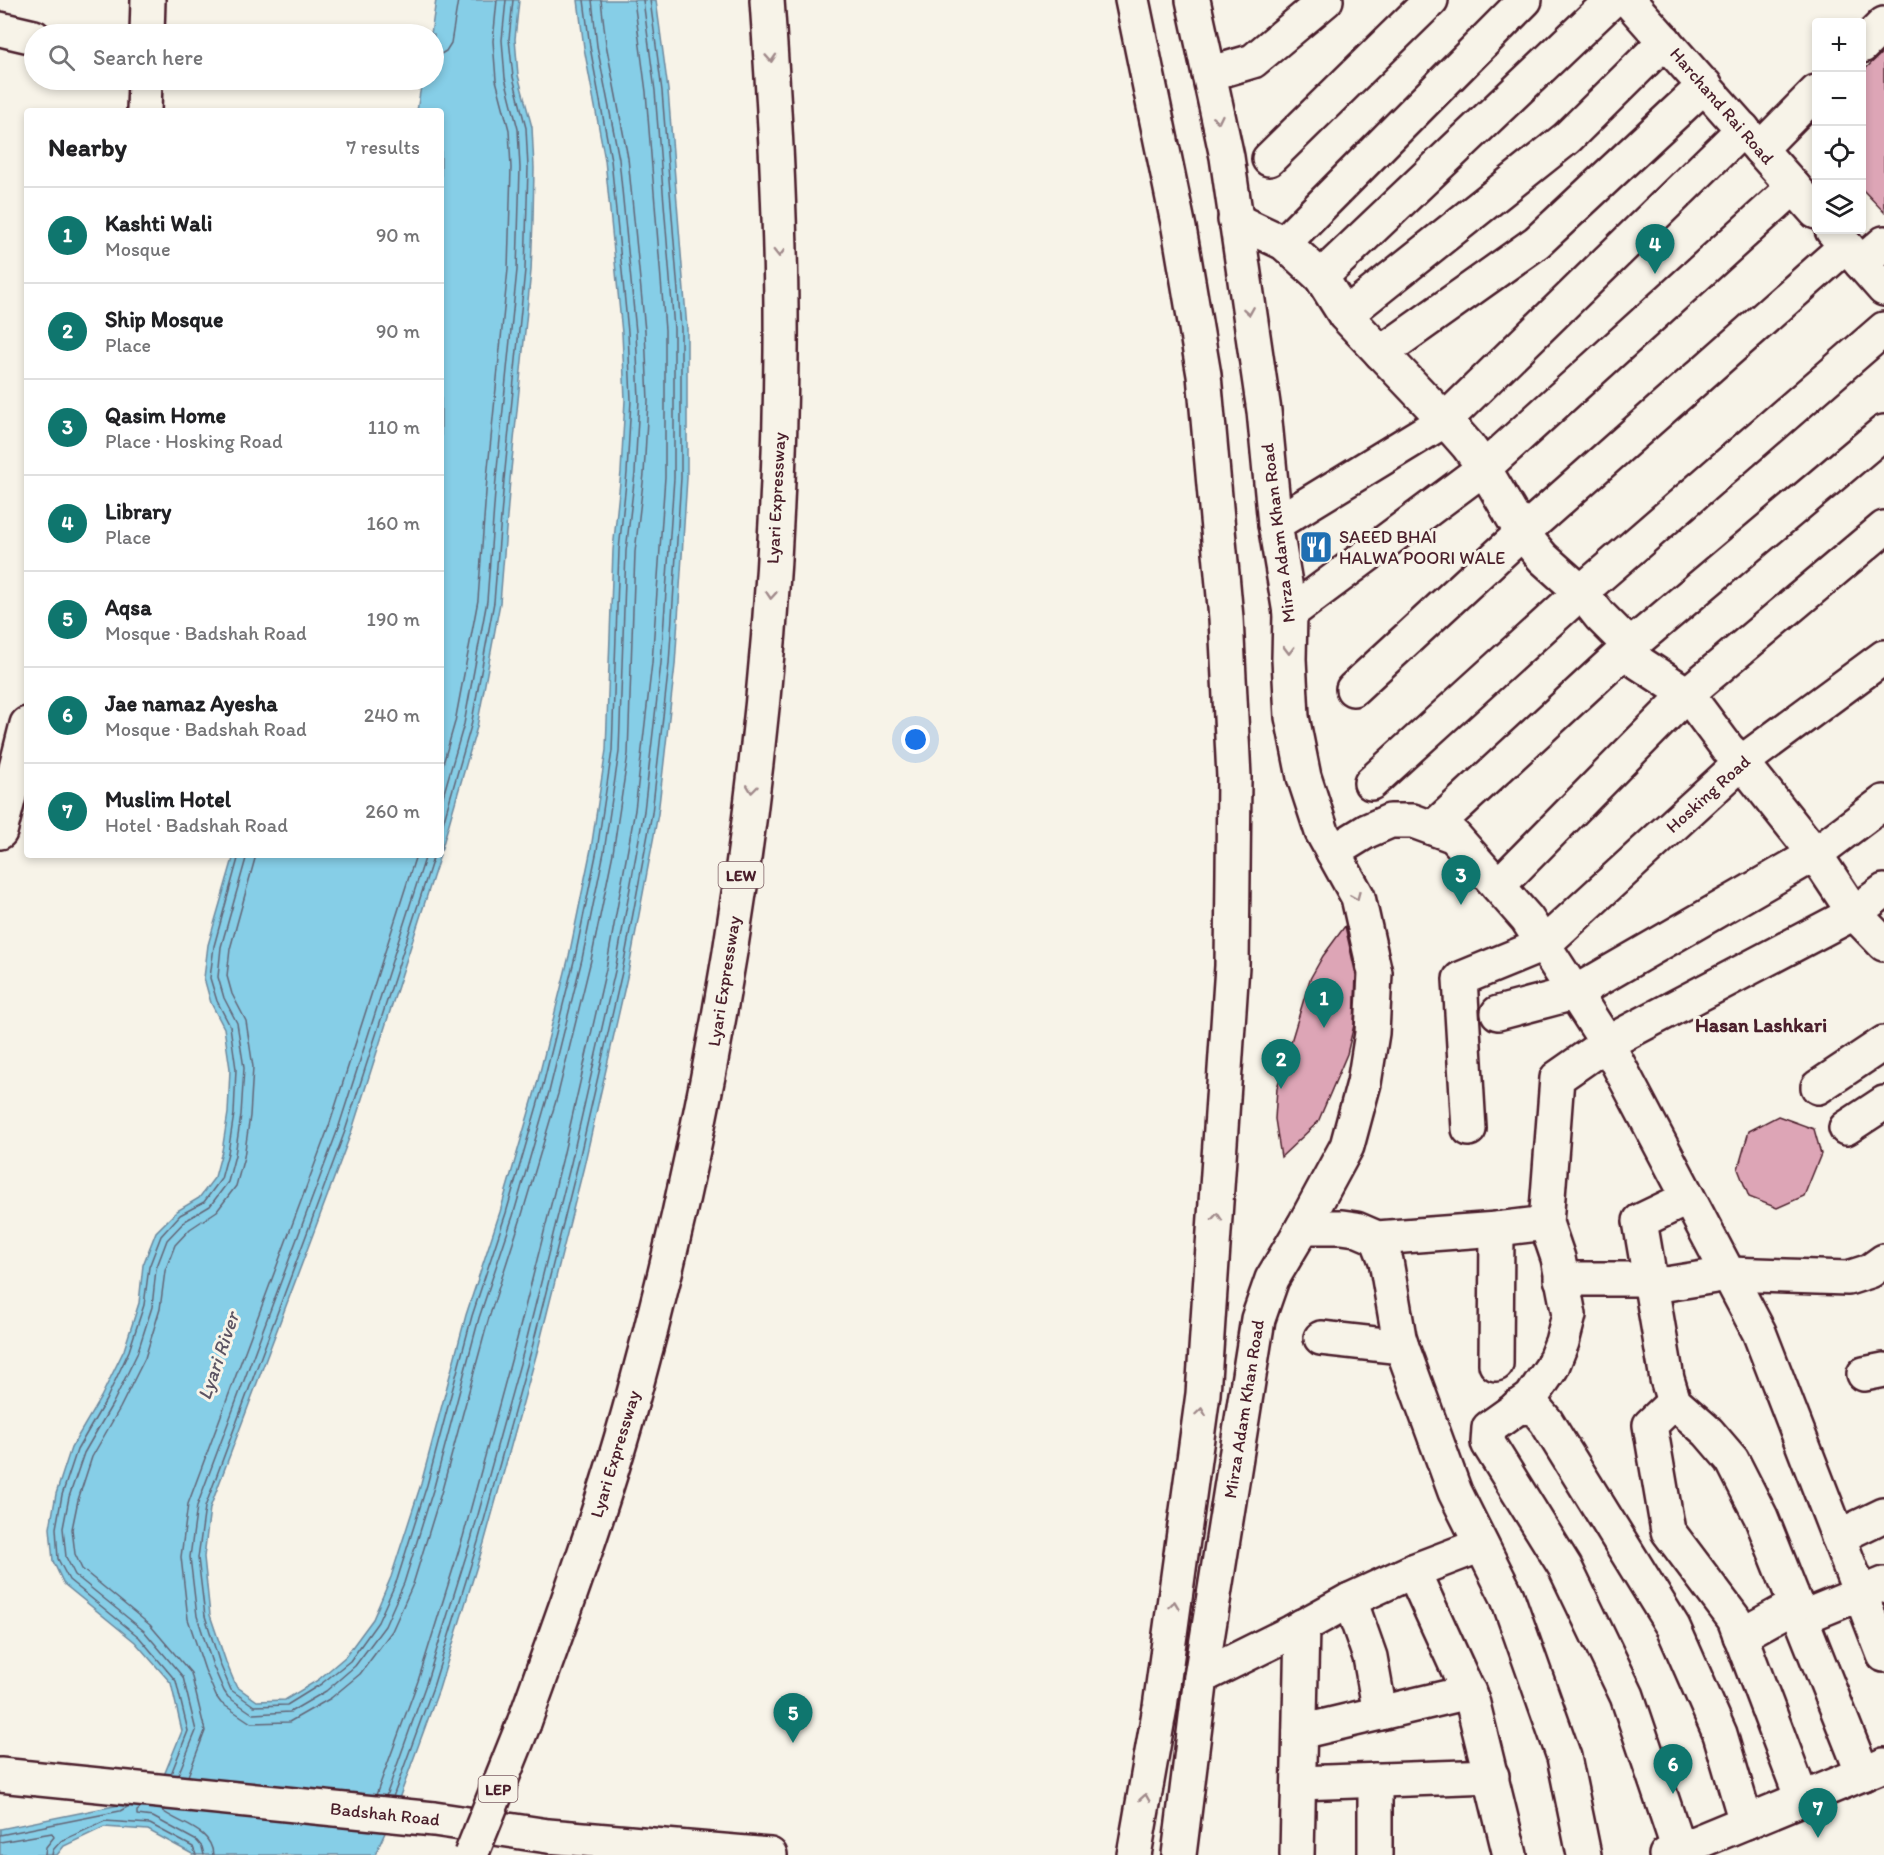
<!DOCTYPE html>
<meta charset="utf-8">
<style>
body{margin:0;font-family:Itim,sans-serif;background:#f2f2f2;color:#202124}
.controls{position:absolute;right:18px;top:18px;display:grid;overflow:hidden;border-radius:6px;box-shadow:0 3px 9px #0003}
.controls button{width:54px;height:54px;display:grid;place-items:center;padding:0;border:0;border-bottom:2px solid #e0e0e0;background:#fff;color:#202124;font:30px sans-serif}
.you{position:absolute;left:916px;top:740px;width:21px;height:21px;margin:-15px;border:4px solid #fff;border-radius:50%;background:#1a73e8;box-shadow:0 0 0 9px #1a73e833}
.badge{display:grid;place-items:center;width:39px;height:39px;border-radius:50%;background:#0f766e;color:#fff;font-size:20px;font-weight:700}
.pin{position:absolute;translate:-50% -50px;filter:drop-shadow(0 2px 3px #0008)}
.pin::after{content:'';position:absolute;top:32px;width:21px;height:18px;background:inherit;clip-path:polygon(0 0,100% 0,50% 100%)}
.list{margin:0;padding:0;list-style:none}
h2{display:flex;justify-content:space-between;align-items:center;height:78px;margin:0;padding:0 24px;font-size:26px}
h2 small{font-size:20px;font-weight:400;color:#757577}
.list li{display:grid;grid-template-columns:39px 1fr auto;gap:18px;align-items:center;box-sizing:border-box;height:96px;padding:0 24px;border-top:2px solid #e0e0e0}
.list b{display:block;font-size:22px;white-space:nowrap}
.list p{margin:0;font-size:20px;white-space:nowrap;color:#757577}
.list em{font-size:20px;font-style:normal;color:#757577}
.icon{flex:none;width:33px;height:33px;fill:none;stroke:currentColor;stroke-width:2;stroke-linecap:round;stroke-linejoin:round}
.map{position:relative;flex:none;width:1884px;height:1855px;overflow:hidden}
.search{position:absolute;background:#fff;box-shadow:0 3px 9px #0003;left:24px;top:24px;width:420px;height:66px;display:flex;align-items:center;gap:15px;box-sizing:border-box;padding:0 21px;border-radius:33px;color:#757577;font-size:22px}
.panel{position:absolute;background:#fff;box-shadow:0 3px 9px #0003;left:24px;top:108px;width:420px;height:750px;border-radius:6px}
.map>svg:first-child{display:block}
.water{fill:#86cee7;stroke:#6e889c;stroke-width:1.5}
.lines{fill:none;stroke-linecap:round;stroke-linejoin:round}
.shore{stroke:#626576;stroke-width:1.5}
.building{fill:#dda5b6;stroke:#4a1f2b;stroke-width:1.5}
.minor-casing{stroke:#4a1f2b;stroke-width:38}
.major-casing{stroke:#4a1f2b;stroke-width:38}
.highway-casing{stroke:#4a1f2b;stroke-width:38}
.minor{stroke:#f7f3e8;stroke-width:33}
.major{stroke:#f7f3e8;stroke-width:33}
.highway{stroke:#f7f3e8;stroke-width:33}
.highway-bridge-casing{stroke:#4a1f2b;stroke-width:38;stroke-linecap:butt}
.highway-bridge{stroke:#f7f3e8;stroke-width:33}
.oneway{stroke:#a0898a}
.labels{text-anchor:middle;stroke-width:6;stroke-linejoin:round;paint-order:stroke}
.shield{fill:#f7f3e8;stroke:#7e5f64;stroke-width:1.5}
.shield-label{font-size:16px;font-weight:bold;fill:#4a1f2b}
.street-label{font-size:18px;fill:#4a1f2b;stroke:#f7f3e8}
.poi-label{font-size:18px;fill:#4a1f2b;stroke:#f7f3e8;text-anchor:start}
.neighbourhood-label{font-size:20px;font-weight:bold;fill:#4a1f2b;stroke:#f7f3e8}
.water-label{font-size:20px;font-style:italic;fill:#5c5463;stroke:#f7f3e8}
</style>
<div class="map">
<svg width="1884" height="1855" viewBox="0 0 1884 1855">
<rect width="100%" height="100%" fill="#f7f3e8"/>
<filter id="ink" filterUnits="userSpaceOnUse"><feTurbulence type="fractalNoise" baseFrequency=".0167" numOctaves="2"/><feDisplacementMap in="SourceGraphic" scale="12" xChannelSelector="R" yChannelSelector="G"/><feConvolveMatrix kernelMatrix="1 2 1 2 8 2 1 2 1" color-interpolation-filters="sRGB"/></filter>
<g filter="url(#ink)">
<g class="water">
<polygon points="436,0 519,0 515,39 518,75 532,127 534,168 533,219 531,271 510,480 500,603 477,727 441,851 441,111 417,111 422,80 434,80 434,34 431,34"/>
<polygon points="578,0 656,0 668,90 687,329 687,478 675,665 658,814 628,973 584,1166 539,1345 484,1543 439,1689 393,1815 375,1855 194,1855 148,1830 104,1827 64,1846 57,1855 0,1855 0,1829 119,1805 162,1780 182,1731 171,1683 135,1642 64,1584 53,1561 50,1528 56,1494 71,1448 101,1397 124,1350 139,1303 143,1265 156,1232 177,1211 199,1198 215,1177 222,1151 228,1113 230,1069 224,1028 211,1003 204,978 208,945 234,855 440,855 351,1133 210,1508 204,1557 210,1615 226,1662 236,1686 257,1701 285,1700 318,1680 345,1657 373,1619 391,1577 421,1484 466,1315 500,1212 536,1088 569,956 591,849 606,750 613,550 621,472 625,400 622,333 605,160 584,48"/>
</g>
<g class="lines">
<g class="shore">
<polyline points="434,58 446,51 451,43 458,0"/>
<polyline points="441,771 455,722 478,600 487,478 508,269 511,168 509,130 496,80 493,41 497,0"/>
<polyline points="441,803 464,724 487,601 496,479 517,270 520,168 518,129 505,78 502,40 506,0"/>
<polyline points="441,830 471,726 494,602 504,480 525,270 528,168 526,128 513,77 509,39 513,0"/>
<polyline points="416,855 329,1126 188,1504 181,1557 188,1619 205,1670 216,1696 221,1703 251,1723 289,1722 331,1698 360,1674 392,1631 413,1584 442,1490 488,1321 521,1218 558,1094 591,960 613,853 628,754 635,552 644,474 648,401 645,331 628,158 606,44 601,0"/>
<polyline points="426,855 338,1129 197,1506 190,1557 197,1616 213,1666 224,1691 228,1697 253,1714 290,1712 326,1691 355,1666 385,1626 404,1583 434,1487 479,1318 513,1216 549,1092 582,959 604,852 619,752 626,551 635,473 639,400 636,332 619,159 597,46 592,0"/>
<polyline points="434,855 345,1131 205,1507 198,1558 205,1616 220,1664 231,1690 254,1706 287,1705 321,1684 350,1661 378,1622 397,1580 427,1485 472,1316 506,1213 542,1089 575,957 597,850 612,751 619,550 627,473 631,400 628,332 611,160 590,47 584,0"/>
<polyline points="171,1774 188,1731 176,1681 139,1637 69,1580 58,1559 56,1528 62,1495 77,1450 106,1400 129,1351 144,1305 149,1267 161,1236 180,1215 204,1202 221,1179 228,1153 234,1114 236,1069 230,1026 217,1001 210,978 214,946 239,855"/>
<polyline points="178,1775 196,1731 183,1677 144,1631 75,1575 66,1557 63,1528 69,1497 84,1453 113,1403 137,1354 152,1307 156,1269 167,1240 185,1221 210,1206 228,1182 235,1155 241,1115 244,1068 237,1023 224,998 218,977 221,947 247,855"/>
<polyline points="188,1776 205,1731 191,1673 150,1625 82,1569 75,1554 72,1529 78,1500 92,1457 120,1408 145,1358 160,1309 165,1271 175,1245 190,1229 217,1211 236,1186 244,1157 250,1116 253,1067 246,1021 232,994 227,976 230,949 256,855"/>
<polyline points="376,1795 418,1681 463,1537 517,1339 562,1161 606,969 635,810 652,663 665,477 665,330 646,92 634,0"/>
<polyline points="386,1796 426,1684 471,1540 526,1342 571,1163 615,971 644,811 661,663 674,478 674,329 655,91 643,0"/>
<polyline points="393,1797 433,1687 478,1542 533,1344 578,1164 622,972 652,813 669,664 681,478 681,329 662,91 650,0"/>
<polyline points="142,1807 137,1811 137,1815 153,1817 197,1841 202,1847 204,1855"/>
<path d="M160,1809C177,1824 212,1828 213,1855"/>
<polyline points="0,1835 120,1811 129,1806"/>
<polyline points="0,1842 52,1833 54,1837 46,1847 45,1855"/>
<polyline points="52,1855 53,1850 61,1841 105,1821 150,1824 193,1847 196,1855"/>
</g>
</g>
<g class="building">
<polygon points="1884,51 1884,212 1862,189 1862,72"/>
<polygon points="1345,926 1356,975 1354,1025 1347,1054 1318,1122 1281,1157 1275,1119 1277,1088 1310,979 1323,956"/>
<polygon points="1778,1116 1814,1129 1821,1154 1804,1196 1777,1208 1749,1197 1738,1169 1749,1131"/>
</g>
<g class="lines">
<g class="minor-casing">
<g id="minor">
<polyline points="0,29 34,37"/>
<polyline points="1862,46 1884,24"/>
<polyline points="1209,74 1253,61 1326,0"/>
<polyline points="1760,149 1816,92"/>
<polyline points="1269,159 1431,0"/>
<polyline points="1235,220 1284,243 1321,277 1345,315 1445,420 1468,446 1484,468 1522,533 1543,558 1581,592 1600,616 1630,646 1638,662 1687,694 1728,749 1742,762 1815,854 1854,913 1884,944"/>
<polyline points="1284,243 1525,0"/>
<polyline points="1861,263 1884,243"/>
<polyline points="1321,277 1612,0"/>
<polyline points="1345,315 1567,138 1665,41"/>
<polyline points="1381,353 1537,242 1705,85"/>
<polyline points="1275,524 1445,420 1743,129"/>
<polyline points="1290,613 1484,468 1794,187"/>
<polyline points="1353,689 1522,533 1846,246"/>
<polyline points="1371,783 1581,592 1884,329"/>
<polyline points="1433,828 1630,646 1884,432"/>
<polyline points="1333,852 1367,831 1390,821 1413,821 1454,836 1527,919 1607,1043 1759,1332 1884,1655"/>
<polyline points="1498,886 1687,694 1884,528"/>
<polyline points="1498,1013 1574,993 1815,854 1884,802"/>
<polyline points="1818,1087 1884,1043"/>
<polyline points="1846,1128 1884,1103"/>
<polyline points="1469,1129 1460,979 1543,945 1742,762 1884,657"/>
<polyline points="1688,1198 1640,1221 1667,1379 1674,1402 1708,1432 1732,1460 1761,1517 1863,1774"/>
<polyline points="1546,1223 1558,1258 1569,1315 1562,1342 1552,1367 1531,1398 1489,1428 1488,1443 1565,1567 1627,1696 1679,1850"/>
<polyline points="1303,1227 1342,1227 1356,1229 1377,1238 1497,1229 1546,1223 1557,1078 1607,1043 1854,913 1884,891"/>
<polyline points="1377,1238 1386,1261 1399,1337 1402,1347 1455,1492 1507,1596 1564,1757 1584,1855"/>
<polyline points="1561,1279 1636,1279 1666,1284 1728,1274 1848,1278 1870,1271 1884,1261"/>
<polyline points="1321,1338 1402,1347"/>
<polyline points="1496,1364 1497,1229"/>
<polyline points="1864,1374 1884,1370"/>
<polyline points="1674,1402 1650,1425 1668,1531 1734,1619 1802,1799"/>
<polyline points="1517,1407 1535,1408 1546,1421 1673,1627 1720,1734 1746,1822"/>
<polyline points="1838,1537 1884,1515"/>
<polyline points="1413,1571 1472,1700 1510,1855"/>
<polyline points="1350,1600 1370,1657 1380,1713"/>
<polyline points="1801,1618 1884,1584"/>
<polyline points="1740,1636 1796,1605"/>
<polyline points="1201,1677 1292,1632 1350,1600 1413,1571 1481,1545"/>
<polyline points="1300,1732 1469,1692"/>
<polyline points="1375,1780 1375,1855"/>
<polyline points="1299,1783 1492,1776"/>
<polyline points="1297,1855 1302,1626"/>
</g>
</g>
<g class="major-casing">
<g id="major">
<polyline points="1132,0 1179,228 1204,375 1226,618 1234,777 1232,966 1203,1394 1160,1707 1134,1855"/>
<polyline points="1628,0 1816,212"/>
<polyline points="1832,230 1884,289"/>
<polyline points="0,1775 434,1819 548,1836 770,1855"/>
<polyline points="1179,1855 1201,1677 1258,1319 1272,1279 1303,1227 1347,1146 1364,1083 1372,1033 1375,973 1358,897 1322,832 1304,777 1292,717 1289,659 1290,613 1275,524 1264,411 1227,157 1193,0"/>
<polyline points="1666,1855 1884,1765"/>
</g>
</g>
<g class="highway-casing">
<g id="highway">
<polyline points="147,34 148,0"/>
<polyline points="144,111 145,80"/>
<polyline points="0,832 27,724"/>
<path d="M524,1723C563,1615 603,1507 633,1397C726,1058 779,704 781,352C782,235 775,117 767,0"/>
</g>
</g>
<use href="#minor" class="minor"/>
<use href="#major" class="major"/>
<use href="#highway" class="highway"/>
<g class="highway-bridge-casing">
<polyline id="highway-bridge" points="471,1855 524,1723"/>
</g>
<use href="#highway-bridge" class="highway-bridge"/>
</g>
<defs><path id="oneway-chevron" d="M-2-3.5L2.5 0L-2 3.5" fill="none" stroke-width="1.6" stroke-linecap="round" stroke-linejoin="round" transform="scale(1.5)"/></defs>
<g class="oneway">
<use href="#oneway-chevron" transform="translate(771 58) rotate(86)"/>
<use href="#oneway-chevron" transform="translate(1218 119) rotate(78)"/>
<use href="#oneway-chevron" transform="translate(779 253) rotate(89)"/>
<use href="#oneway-chevron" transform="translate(1249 311) rotate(81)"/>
<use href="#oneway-chevron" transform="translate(771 595) rotate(94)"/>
<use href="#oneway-chevron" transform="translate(1289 650) rotate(91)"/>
<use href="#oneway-chevron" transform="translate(752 789) rotate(97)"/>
<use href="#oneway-chevron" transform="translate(1356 896) rotate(67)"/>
<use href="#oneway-chevron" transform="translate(1217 1217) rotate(-86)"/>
<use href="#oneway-chevron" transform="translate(1201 1412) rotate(-82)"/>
<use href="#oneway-chevron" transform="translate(1174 1605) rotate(-82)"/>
<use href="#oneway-chevron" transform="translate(1145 1798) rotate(-81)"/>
</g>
</g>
<defs>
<g id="restaurant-square" transform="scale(1.725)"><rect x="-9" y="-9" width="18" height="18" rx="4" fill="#1f6fb2" stroke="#f7f3e8"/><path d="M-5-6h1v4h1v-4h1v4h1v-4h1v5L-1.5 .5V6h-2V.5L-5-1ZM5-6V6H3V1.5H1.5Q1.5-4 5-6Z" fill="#fff"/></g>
</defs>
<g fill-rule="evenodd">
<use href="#restaurant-square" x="1316" y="547"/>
</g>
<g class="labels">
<g class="shield">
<rect x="718.5" y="862" width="45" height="26" rx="4.5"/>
<rect x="478.5" y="1776" width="39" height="26" rx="4.5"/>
</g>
<g class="shield-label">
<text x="741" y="881">LEW</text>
<text x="498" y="1795">LEP</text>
</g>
<g class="street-label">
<text transform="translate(1722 106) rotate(49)" y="6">Harchand Rai Road</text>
<text transform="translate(776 498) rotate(-87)" y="6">Lyari Expressway</text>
<text transform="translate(1278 533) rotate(-97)" y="6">Mirza Adam Khan Road</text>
<text transform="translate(1708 794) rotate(-42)" y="6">Hosking Road</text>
<text transform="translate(724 981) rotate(-81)" y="6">Lyari Expressway</text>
<text transform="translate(1244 1409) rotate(-81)" y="6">Mirza Adam Khan Road</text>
<text transform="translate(615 1454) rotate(-73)" y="6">Lyari Expressway</text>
<text transform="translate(385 1814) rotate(6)" y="6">Badshah Road</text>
</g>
<g class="poi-label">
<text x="1339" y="543">SAEED BHAI<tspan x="1339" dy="21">HALWA POORI WALE</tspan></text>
</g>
<g class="neighbourhood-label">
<text x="1761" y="1032">Hasan Lashkari</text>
</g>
<g class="water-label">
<text transform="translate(218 1356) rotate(-71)" y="7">Lyari River</text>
</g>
</g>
</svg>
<div class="controls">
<button>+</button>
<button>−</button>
<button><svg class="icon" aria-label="locate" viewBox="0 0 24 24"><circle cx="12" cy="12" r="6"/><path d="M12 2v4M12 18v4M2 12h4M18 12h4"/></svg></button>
<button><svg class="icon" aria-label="layers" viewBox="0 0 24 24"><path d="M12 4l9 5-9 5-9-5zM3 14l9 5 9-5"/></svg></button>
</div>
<div class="you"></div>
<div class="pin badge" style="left:1324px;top:1028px">1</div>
<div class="pin badge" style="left:1281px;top:1089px">2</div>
<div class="pin badge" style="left:1461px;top:905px">3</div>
<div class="pin badge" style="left:1655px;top:274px">4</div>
<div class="pin badge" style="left:793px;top:1743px">5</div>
<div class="pin badge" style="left:1673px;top:1794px">6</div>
<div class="pin badge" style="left:1818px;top:1838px">7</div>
<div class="search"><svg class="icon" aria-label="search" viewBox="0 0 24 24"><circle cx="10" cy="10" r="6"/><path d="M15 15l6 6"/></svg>Search here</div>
<section class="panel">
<h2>Nearby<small>7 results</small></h2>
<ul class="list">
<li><span class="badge">1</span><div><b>Kashti Wali</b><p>Mosque</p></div><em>90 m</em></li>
<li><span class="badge">2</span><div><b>Ship Mosque</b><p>Place</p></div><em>90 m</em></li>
<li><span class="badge">3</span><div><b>Qasim Home</b><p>Place · Hosking Road</p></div><em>110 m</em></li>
<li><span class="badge">4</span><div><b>Library</b><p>Place</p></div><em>160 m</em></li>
<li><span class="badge">5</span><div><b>Aqsa</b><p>Mosque · Badshah Road</p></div><em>190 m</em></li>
<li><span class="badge">6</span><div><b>Jae namaz Ayesha</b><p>Mosque · Badshah Road</p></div><em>240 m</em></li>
<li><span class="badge">7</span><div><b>Muslim Hotel</b><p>Hotel · Badshah Road</p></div><em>260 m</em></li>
</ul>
</section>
</div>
